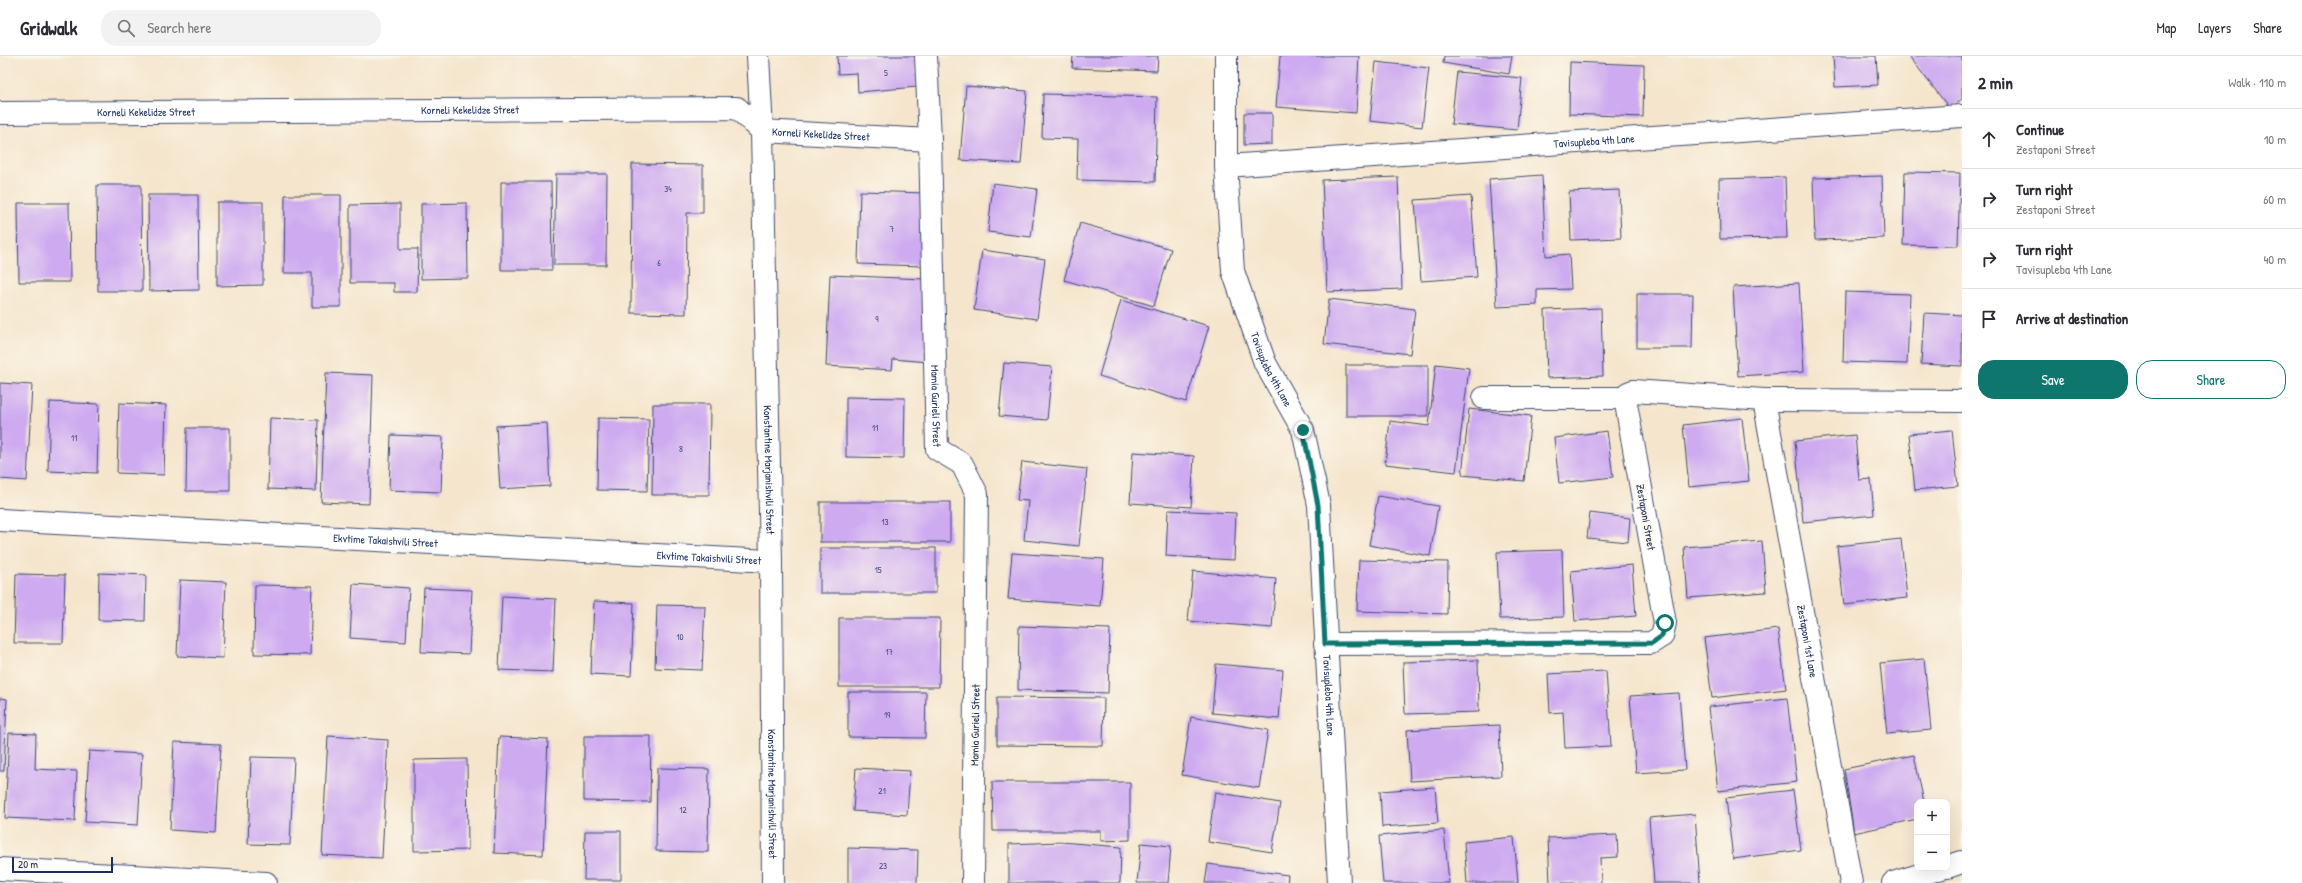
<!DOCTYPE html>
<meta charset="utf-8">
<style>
body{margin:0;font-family:"Patrick Hand",sans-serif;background:#f2f2f3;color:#2b2b33}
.controls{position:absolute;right:12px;bottom:12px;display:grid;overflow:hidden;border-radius:8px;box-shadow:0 4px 16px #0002}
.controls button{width:36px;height:36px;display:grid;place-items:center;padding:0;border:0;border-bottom:1px solid #e1e1e2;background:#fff;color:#2b2b33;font:20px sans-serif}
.scale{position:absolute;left:12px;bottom:10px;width:101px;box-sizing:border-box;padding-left:4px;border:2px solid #1b2f5e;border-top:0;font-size:11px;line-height:14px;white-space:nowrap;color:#1b2f5e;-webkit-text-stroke:3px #fbf7ec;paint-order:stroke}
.stop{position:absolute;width:12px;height:12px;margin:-9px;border:3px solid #0f766e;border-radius:50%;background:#fff}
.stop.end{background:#0f766e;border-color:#fff;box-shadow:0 1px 4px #0008}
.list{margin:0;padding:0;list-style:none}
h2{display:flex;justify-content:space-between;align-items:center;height:52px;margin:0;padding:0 16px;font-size:17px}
h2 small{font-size:13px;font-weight:400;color:#7c7c81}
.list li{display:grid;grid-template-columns:26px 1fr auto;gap:12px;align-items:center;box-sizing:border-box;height:60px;padding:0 16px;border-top:1px solid #e1e1e2}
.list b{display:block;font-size:15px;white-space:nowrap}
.list p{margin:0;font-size:13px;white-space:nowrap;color:#7c7c81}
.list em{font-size:13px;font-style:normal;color:#7c7c81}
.actions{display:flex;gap:8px;padding:12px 16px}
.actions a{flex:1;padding:9px 0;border:1px solid #0f766e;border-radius:16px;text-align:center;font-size:14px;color:#0f766e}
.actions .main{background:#0f766e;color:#fff}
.icon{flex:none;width:22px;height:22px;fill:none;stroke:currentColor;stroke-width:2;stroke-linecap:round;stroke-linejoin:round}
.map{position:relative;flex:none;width:1962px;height:827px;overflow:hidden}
header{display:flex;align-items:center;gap:24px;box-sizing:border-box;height:56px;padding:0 20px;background:#fff;border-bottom:1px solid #e1e1e2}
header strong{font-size:19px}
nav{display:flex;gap:22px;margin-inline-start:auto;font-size:14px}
.search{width:280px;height:36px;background:#f2f2f3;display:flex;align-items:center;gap:10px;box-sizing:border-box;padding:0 14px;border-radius:16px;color:#7c7c81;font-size:15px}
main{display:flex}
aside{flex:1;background:#fff}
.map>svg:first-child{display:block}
.building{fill:#ceaaf0}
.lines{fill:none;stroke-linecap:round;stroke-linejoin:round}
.minor-casing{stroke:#3c4a6e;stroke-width:24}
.minor{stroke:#fff;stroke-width:22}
.route{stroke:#0f766e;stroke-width:5}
.labels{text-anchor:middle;stroke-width:3.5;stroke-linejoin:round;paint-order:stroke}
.number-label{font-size:9px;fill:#484e82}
.street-label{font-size:11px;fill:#1b2f5e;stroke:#fbf7ec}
</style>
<header>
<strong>Gridwalk</strong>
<div class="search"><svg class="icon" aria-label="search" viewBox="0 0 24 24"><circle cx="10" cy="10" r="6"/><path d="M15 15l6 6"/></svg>Search here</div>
<nav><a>Map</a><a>Layers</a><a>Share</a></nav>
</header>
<main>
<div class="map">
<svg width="1962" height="827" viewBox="0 0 1962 827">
<rect width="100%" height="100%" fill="#fbf7ec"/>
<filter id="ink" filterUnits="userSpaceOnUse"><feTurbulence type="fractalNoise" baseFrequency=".025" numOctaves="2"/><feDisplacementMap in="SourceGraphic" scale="8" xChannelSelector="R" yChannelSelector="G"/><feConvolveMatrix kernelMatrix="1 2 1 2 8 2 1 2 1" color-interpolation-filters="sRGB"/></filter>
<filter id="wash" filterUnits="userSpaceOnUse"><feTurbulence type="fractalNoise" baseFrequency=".012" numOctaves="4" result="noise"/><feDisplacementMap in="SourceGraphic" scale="16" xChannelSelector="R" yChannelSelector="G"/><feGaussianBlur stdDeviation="0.9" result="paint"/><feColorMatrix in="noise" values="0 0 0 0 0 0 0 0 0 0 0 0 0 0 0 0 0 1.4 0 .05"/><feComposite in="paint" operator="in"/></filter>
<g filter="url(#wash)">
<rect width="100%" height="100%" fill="#f5e5cc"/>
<g id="blocks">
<g class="building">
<polygon points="837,0 915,0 917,31 858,36 857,17 838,18"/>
<polygon points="1073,0 1158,0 1157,15 1072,12"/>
<polygon points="1280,0 1359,0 1356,57 1276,51"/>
<polygon points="1444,0 1512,0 1509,18 1443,7"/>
<polygon points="1833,0 1876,0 1878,29 1835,31"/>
<polygon points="1909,0 1962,0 1962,43 1950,53"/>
<polygon points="1376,6 1429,12 1422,71 1370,65"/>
<polygon points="1570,6 1644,9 1643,61 1569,58"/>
<polygon points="1457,16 1522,22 1517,74 1451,68"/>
<polygon points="966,30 1027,35 1021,108 960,104"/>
<polygon points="1043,38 1157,41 1155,126 1077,124 1078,83 1042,82"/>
<polygon points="1244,57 1272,57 1272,88 1244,89"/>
<polygon points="632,108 703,109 703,157 687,157 686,258 631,257"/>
<polygon points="1905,116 1960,117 1958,190 1903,189"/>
<polygon points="556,118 607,118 606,209 554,209"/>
<polygon points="1542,119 1546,200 1569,198 1571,233 1537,234 1537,249 1497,251 1489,123"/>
<polygon points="1882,120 1884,182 1815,184 1813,122"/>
<polygon points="1398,121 1402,233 1327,236 1322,124"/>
<polygon points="1785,121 1787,182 1720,183 1719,123"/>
<polygon points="501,126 551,126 552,214 501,214"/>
<polygon points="993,127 1037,133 1031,181 988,176"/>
<polygon points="97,129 141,129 142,235 98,235"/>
<polygon points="1619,134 1621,182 1571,184 1569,136"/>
<polygon points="860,135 926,137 924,210 858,208"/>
<polygon points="148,139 198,139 199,234 149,235"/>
<polygon points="285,139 341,139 341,251 312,251 312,217 284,217"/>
<polygon points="1471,140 1477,221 1421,225 1415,144"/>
<polygon points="217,146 263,146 263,229 217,230"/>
<polygon points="18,147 69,147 70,226 19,226"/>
<polygon points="467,147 468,222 421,223 421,148"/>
<polygon points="400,148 400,193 418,193 417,236 394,236 394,227 350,227 350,149"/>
<polygon points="1080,167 1171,193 1154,250 1064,224"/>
<polygon points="982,194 1045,203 1037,263 974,254"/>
<polygon points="830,219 924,223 928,306 893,303 892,314 826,310"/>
<polygon points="1799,227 1804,316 1738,320 1733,231"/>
<polygon points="1845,236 1910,238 1907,308 1843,306"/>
<polygon points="1637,238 1693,238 1692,292 1637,292"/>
<polygon points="1329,243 1415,253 1410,298 1324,288"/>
<polygon points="1121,244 1209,270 1186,346 1099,320"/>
<polygon points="1601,252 1603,320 1547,322 1545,254"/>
<polygon points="1924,257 1962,259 1962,310 1921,308"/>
<polygon points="1004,307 1052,311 1047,364 999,360"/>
<polygon points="1436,308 1469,312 1456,416 1385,408 1390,365 1429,370"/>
<rect x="1346" y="309" width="82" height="51"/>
<polygon points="326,317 373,319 369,448 321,446"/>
<polygon points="0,327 32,329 27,425 0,423"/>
<polygon points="846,341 905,342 904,402 846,401"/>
<polygon points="50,346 99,348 97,417 48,415"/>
<polygon points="119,347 166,349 164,419 117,417"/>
<polygon points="653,348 710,348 709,439 652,439"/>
<polygon points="1469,353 1531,360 1524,425 1462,419"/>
<polygon points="270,362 318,364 316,435 268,433"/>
<polygon points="598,362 649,363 647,435 597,434"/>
<polygon points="1742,362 1749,425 1689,431 1683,369"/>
<polygon points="547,367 550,430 500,433 496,370"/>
<polygon points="187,372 230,372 230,435 186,435"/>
<polygon points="1952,374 1958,430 1915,434 1909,378"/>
<polygon points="1607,375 1613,421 1559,427 1554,382"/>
<polygon points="391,379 443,381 441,436 389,434"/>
<polygon points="1855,379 1859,424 1871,423 1874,459 1803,466 1795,385"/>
<polygon points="1133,396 1194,400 1191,451 1130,447"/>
<polygon points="1022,406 1087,413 1079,490 1024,484 1028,445 1017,444"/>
<polygon points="1378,440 1438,450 1430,500 1369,489"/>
<rect x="820" y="446" width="130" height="40"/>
<polygon points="1168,454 1236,457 1234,504 1166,500"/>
<polygon points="1590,457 1630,462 1628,486 1587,482"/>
<polygon points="1901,483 1907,542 1844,549 1837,490"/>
<polygon points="1762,485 1766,536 1688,542 1684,491"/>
<rect x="820" y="492" width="116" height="45"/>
<polygon points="1562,494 1564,561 1500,563 1497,496"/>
<polygon points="1012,497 1104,503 1100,550 1008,543"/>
<polygon points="1359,504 1448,506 1447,558 1357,555"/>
<polygon points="1632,509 1636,560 1575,565 1571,515"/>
<polygon points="1193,515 1276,523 1272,572 1188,565"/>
<polygon points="99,517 146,519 145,565 98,564"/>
<polygon points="16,518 65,519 63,587 14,587"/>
<polygon points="180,524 226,526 223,602 177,600"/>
<polygon points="353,528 409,532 406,586 350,582"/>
<polygon points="255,529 312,530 310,599 254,598"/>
<polygon points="424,532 472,534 469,598 421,596"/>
<polygon points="502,540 556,543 553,616 499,614"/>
<polygon points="594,545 634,547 631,620 591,618"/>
<polygon points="657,549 705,550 702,614 655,612"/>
<polygon points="839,562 940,562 939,631 839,631"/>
<polygon points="1019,570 1110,573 1108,637 1018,634"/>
<polygon points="1778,573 1786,633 1712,642 1704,582"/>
<polygon points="1924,603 1931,674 1887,678 1880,607"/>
<polygon points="1478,604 1479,656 1405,658 1403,606"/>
<polygon points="1216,608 1283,614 1279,663 1212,657"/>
<polygon points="1606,615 1611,690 1565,692 1563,656 1550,657 1548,618"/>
<polygon points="848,636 926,636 925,682 848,681"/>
<polygon points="1679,637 1685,714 1636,717 1630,640"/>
<polygon points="997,641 1104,642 1103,690 997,689"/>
<polygon points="0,642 7,643 4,715 0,715"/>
<polygon points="1787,642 1797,726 1718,735 1708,651"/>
<polygon points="1191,661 1268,674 1259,732 1182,719"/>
<polygon points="1499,669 1501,720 1410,725 1407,674"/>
<polygon points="9,677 36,678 35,713 77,715 75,765 5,762"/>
<polygon points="328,680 388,684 382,802 322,799"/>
<polygon points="584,680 651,680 650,746 584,745"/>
<polygon points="499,681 548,683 543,799 494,797"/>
<polygon points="174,686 221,688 216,777 170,774"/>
<polygon points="89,695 142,698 138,769 85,766"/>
<polygon points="1914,699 1924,746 1917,746 1917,763 1854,777 1844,713"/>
<polygon points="251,701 294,702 290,789 248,788"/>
<polygon points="467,703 468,794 414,795 414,704"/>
<polygon points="657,712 709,713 708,796 656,795"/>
<polygon points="856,712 910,715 907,759 853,755"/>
<polygon points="992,726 1130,726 1130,784 1101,785 1101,775 993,775"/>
<polygon points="1435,731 1438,767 1382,771 1380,735"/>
<polygon points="1793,734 1801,794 1733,803 1726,742"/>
<polygon points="1215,736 1280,747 1272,796 1208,786"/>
<polygon points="1695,758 1700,827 1654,827 1649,762"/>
<polygon points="1444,774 1449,827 1383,827 1379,780"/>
<polygon points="585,775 621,775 621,824 584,824"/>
<polygon points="1617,779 1618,801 1600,802 1601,827 1550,827 1548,782"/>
<polygon points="1514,781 1518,827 1467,827 1464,786"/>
<polygon points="1061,786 1121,791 1120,827 1009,827 1009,788"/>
<polygon points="1141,787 1171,790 1168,827 1137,827"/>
<polygon points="848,792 918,794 917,827 848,827"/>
<polygon points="1208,808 1288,819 1287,827 1205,827"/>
</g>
</g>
</g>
<g filter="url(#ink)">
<use href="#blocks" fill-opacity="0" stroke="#3c4a6e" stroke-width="1"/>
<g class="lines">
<g class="minor-casing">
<g id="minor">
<path id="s1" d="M758,0L762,75L771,505L773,827"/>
<path id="s2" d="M926,0L930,84L937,393L962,408L977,438L973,827"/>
<path id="s3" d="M1226,0V110L1233,215L1265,307L1303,374L1319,449L1339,827"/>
<path id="s4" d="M0,57L737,52L762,75L930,84"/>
<path id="s5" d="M1226,110L1962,60"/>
<polyline points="1484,342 1625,342"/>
<path id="s6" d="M1764,344L1851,827"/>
<path id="s7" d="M0,464L771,505"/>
<polyline points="1325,588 1651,587 1662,580 1665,567 1625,342 1628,337 1633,335 1764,344 1962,345"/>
<polyline points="1947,811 1962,806"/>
<polyline points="0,813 266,827"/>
<polyline points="1893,827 1942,812"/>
</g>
</g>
<use href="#minor" class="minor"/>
</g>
</g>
<g class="lines" filter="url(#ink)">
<polyline class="route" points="1303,374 1318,449 1325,588 1652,587 1662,580 1665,567"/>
</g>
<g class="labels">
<g class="number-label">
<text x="886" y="20">5</text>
<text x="668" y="136">34</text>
<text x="892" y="176">7</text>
<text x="659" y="210">6</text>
<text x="877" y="266">9</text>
<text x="875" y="375">11</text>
<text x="74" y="385">11</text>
<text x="681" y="396">8</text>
<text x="885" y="469">13</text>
<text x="878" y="517">15</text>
<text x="680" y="584">10</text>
<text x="889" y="599">17</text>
<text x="887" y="662">19</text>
<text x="882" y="738">21</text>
<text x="683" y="757">12</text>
<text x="883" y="813">23</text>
</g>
<g class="street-label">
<text dy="4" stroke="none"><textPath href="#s4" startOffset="470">Korneli Kekelidze Street</textPath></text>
<text dy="4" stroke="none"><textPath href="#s4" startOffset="146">Korneli Kekelidze Street</textPath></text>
<text dy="4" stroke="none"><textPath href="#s4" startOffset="830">Korneli Kekelidze Street</textPath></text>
<text dy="4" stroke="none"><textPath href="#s5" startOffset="369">Tavisupleba 4th Lane</textPath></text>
<text dy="4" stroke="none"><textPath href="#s3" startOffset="321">Tavisupleba 4th Lane</textPath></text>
<text dy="4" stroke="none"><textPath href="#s2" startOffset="350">Mamia Gurieli Street</textPath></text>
<text dy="4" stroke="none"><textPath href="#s1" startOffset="414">Konstantine Marjanishvili Street</textPath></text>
<text transform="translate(1646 461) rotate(80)" y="4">Zestaponi Street</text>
<text dy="4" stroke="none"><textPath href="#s7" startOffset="386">Ekvtime Takaishvili Street</textPath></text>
<text dy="4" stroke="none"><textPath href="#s7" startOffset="710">Ekvtime Takaishvili Street</textPath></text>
<text dy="4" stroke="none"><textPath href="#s6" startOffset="245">Zestaponi 1st Lane</textPath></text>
<text dy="4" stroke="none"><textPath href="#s3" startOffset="657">Tavisupleba 4th Lane</textPath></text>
<text transform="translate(975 669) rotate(-89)" y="4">Mamia Gurieli Street</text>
<text dy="4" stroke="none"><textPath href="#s1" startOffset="738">Konstantine Marjanishvili Street</textPath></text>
</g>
</g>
</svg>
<div class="controls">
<button>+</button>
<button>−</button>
</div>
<div class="scale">20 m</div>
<div class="stop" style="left:1665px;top:567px"></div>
<div class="stop end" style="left:1303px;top:374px"></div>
</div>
<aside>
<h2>2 min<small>Walk · 110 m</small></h2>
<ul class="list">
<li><svg class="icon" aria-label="ahead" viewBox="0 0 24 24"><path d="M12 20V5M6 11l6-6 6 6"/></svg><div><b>Continue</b><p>Zestaponi Street</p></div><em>10 m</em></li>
<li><svg class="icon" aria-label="right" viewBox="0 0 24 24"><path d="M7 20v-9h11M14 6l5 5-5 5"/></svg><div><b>Turn right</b><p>Zestaponi Street</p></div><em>60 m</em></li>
<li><svg class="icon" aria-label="right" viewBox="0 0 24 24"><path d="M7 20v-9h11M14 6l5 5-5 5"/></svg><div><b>Turn right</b><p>Tavisupleba 4th Lane</p></div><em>40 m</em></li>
<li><svg class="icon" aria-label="arrive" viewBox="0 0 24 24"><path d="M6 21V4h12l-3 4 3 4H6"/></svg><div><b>Arrive at destination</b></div></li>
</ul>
<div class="actions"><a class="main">Save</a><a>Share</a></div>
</aside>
</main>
